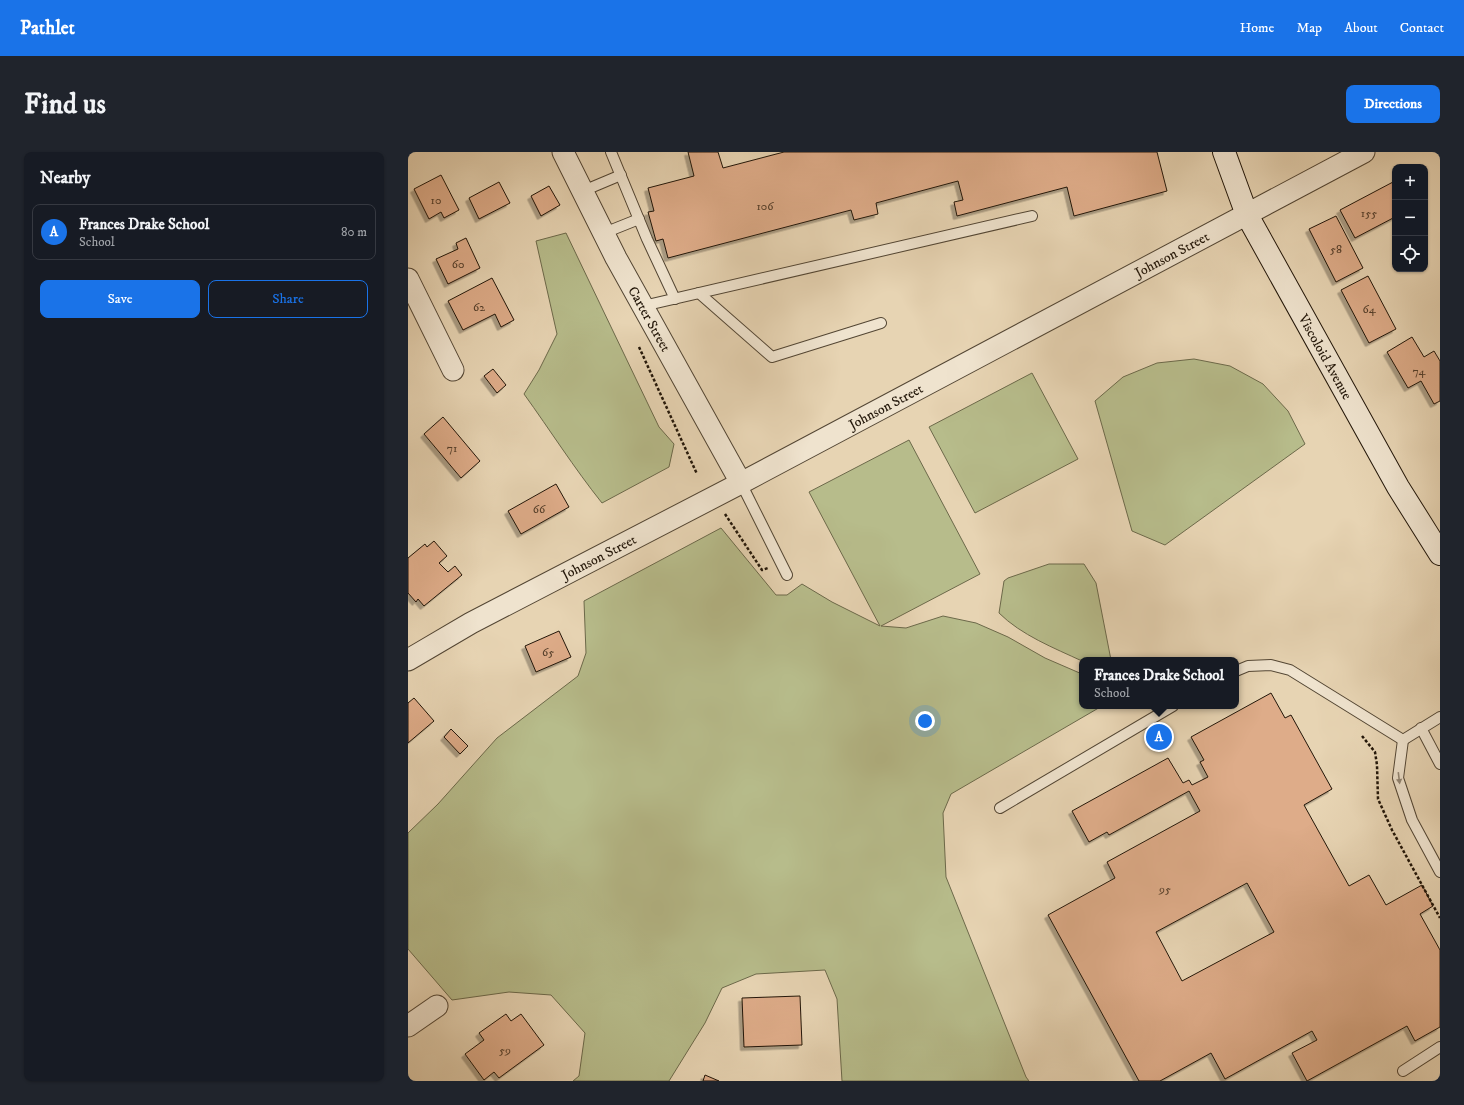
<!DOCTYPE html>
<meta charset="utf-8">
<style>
body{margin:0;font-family:"IM FELL DW Pica",serif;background:#20242c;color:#f1f3f6}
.controls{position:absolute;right:12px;top:12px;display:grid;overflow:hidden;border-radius:8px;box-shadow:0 1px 3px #0004}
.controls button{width:36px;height:36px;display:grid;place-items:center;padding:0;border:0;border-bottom:1px solid #363941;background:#171b24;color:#f1f3f6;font:20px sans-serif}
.you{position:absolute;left:517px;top:569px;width:14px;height:14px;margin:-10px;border:3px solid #fff;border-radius:50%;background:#1a73e8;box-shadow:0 0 0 6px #1a73e833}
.badge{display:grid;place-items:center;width:26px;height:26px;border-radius:50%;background:#1a73e8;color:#fff;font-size:13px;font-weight:700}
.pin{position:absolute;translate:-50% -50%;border:2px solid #fff;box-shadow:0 1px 4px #0006}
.popup{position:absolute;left:671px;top:505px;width:160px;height:52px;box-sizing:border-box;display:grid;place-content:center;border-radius:8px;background:#171b24;filter:drop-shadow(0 1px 3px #0005);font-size:13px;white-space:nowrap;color:#9ea1a6}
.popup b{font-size:15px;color:#f1f3f6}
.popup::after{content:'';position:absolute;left:50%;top:100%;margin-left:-8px;border:8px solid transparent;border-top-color:#171b24}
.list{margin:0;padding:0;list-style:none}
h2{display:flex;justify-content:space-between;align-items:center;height:52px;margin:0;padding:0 16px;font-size:17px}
h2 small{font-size:13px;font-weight:400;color:#9ea1a6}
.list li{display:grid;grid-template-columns:26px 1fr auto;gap:12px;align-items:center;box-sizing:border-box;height:56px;margin:0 8px 8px;padding:0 8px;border:1px solid #363941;border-radius:8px}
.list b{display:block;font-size:15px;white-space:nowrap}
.list p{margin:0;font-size:13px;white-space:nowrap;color:#9ea1a6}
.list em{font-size:13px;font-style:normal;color:#9ea1a6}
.actions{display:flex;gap:8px;padding:12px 16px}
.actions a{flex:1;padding:9px 0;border:1px solid #1a73e8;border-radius:8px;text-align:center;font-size:14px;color:#1a73e8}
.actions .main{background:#1a73e8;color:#fff}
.icon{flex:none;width:22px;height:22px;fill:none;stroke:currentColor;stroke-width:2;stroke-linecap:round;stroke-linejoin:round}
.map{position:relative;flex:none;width:1032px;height:929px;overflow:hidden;border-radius:8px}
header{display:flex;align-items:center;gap:24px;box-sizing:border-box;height:56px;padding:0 20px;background:#1a73e8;color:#fff}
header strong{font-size:19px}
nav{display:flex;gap:22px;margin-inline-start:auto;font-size:14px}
.intro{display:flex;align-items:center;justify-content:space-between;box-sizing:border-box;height:96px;padding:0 24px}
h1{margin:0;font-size:28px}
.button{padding:10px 18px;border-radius:8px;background:#1a73e8;color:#fff;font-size:14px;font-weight:700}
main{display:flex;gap:24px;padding:0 24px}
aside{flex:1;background:#171b24;border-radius:8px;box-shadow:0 1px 3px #0004}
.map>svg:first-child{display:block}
.green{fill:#b7bc8b;stroke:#6c694a}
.building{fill:#deac89;stroke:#221609;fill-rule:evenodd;filter:url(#shadow)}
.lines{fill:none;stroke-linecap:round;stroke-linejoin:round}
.lane-casing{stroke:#534634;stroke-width:12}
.street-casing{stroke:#534634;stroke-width:23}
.secondary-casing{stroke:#221609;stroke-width:24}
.path{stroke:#221609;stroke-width:2.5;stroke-dasharray:3 2;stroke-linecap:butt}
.lane{stroke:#efe3ce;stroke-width:10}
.street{stroke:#efe3ce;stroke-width:21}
.secondary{stroke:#efe3ce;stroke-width:22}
.oneway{fill:#938775}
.labels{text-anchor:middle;stroke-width:3.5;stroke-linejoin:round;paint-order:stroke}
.number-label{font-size:12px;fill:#513c29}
.street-label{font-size:14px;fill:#221609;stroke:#efe3ce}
</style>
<header>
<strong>Pathlet</strong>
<nav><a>Home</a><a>Map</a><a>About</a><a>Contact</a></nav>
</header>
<div class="intro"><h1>Find us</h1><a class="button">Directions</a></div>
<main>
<aside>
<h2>Nearby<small></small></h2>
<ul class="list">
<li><span class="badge">A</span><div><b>Frances Drake School</b><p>School</p></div><em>80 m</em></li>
</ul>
<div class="actions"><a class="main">Save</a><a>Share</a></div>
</aside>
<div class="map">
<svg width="1032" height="929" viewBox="0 0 1032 929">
<defs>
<filter id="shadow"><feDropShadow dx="-3.5" dy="3.5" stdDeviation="0" flood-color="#0004"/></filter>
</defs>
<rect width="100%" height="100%" fill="#e7d4b3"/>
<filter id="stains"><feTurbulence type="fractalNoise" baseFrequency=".005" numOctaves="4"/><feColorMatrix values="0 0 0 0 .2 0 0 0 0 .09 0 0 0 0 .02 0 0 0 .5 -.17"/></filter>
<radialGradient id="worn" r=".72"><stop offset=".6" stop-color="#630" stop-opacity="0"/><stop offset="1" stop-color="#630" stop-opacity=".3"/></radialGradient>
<g class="green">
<path d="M158,81L251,275L266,292L261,315L194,351C166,316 142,278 116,242L131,218L149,182L128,89Z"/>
<polygon points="786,207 822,214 855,232 880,259 897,292 757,393 724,379 687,249 715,225 749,211"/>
<polygon points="624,221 670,307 567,361 521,275"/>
<polygon points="501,288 572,422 473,474 498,476 535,464 568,471 600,485 637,506 674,522 674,554 694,554 543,642 535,661 538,725 618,925 621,929 434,929 429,847 417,818 348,822 314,836 297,871 261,929 165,929 171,924 177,881 143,843 101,840 44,848 0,797 0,681 30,652 89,586 170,524 178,501 176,449 313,376 368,443 379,443 394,432 424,450 472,474 401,340"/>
<path d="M641,412H676L688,431L703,508H674V509C646,496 613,483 591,461L596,429L600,426Z"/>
</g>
<g class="building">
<polygon points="280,0 310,0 315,16 376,0 749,0 759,39 666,64 659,35 549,64 546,50 555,48 550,29 468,51 470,62 446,68 443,58 260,106 255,87 248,89 240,60 246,59 240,36 286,24"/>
<polygon points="33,23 51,58 36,66 33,60 21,67 6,37"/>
<polygon points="91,30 102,51 71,67 61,46"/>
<polygon points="985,30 987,34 987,65 947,86 932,58"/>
<polygon points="141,34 152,53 133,64 123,44"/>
<polygon points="928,64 955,116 928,130 901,77"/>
<polygon points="58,86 72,116 40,132 28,107 50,97 48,91"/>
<polygon points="960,124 988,177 961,191 933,138"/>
<polygon points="84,126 106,168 93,175 87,162 55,178 40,149"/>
<polygon points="1004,185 1016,205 1026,199 1032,209 1032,249 1026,252 1013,229 1000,236 979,200"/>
<polygon points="85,217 98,233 89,241 76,224"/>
<polygon points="35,265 72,309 53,326 16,282"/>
<polygon points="148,332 161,355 113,382 100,359"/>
<polygon points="26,389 39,404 31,411 40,420 47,414 54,423 16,454 10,447 8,450 0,441 0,406 17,392 19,395"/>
<polygon points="151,479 163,505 128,520 117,494"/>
<path d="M863,541L877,566L883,563L924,637L896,653L941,734L961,723L978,753L1014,733L1025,754L1012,762L1032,798V875L1007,889L999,874L899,929L884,901L909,888L904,879L817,927L803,901L752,929H731L640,763L707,726L699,710L792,659L781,639L701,683L699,680L681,690L664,659L760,606L775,631L781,628L784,633L800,625L792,610L796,608L783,585ZM839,731L866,780L774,829L748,780Z"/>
<polygon points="6,546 26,569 0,591 0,551"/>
<polygon points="43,577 60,594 52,602 36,585"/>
<polygon points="392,844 394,893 336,895 334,846"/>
<polygon points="98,862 103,869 113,862 136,893 91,926 86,920 76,928 57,902 76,888 71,881"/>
<polygon points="297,923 311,929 295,929"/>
</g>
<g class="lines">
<g class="lane-casing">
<g id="lane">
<polyline points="203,0 239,87 267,147"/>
<polyline points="175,39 213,23"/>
<polyline points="196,81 231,67"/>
<polyline points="291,141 364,205 473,171"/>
<polyline points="235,154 624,64"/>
<polyline points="333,331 379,423"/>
<polyline points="828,519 840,514 863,513 882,518 995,588"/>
<polyline points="1013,576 1032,612"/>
<polyline points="995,588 990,626 1004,668 1032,720"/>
<polyline points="995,588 1032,565"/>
<polyline points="592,656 765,554"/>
<polyline points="995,919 1032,895"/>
</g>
</g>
<g class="street-casing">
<g id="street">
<path id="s1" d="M155,0L208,106L333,331"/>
<polyline points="0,127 45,218"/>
<path id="s2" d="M0,508L63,471L333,331L956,0"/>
<polyline points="0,874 29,854"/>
</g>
</g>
<g class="secondary-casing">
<g id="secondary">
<path id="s3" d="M816,0L839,63L990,335L1032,402"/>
</g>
</g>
<g class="path">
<polyline points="231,195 289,322"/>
<polyline points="317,362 354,418 360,416"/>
<polyline points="954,584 967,600 969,613 970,647 984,678 1032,766"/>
</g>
<use href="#lane" class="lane"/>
<use href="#street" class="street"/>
<use href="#secondary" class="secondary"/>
</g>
<defs><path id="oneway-solid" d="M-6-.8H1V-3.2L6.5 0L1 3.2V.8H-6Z"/></defs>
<use class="oneway" href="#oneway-solid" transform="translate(991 626) rotate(83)"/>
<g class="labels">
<g class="number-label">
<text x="28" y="52">10</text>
<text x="357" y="58">106</text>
<text x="961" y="65">155</text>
<text x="928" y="101">58</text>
<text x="50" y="116">60</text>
<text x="71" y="159">62</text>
<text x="961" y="161">64</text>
<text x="1011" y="223">74</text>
<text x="44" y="300">71</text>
<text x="131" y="361">66</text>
<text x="140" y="504">65</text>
<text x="757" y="741">95</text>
<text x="97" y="902">59</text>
</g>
<g class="street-label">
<text dy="5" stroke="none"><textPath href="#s2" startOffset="865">Johnson Street</textPath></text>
<text dy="5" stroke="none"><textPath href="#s1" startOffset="188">Carter Street</textPath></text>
<text dy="5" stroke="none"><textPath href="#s3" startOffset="229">Viscoloid Avenue</textPath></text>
<text dy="5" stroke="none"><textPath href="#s2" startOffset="541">Johnson Street</textPath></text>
<text dy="5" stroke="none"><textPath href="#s2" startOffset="217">Johnson Street</textPath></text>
</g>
</g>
<rect width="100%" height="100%" filter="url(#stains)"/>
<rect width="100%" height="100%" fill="url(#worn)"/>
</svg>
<div class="controls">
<button>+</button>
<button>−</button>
<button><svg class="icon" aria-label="locate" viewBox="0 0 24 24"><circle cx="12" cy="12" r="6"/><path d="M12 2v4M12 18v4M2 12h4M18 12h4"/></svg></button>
</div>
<div class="you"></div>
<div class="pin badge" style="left:751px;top:585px">A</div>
<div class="popup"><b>Frances Drake School</b>School</div>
</div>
</main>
